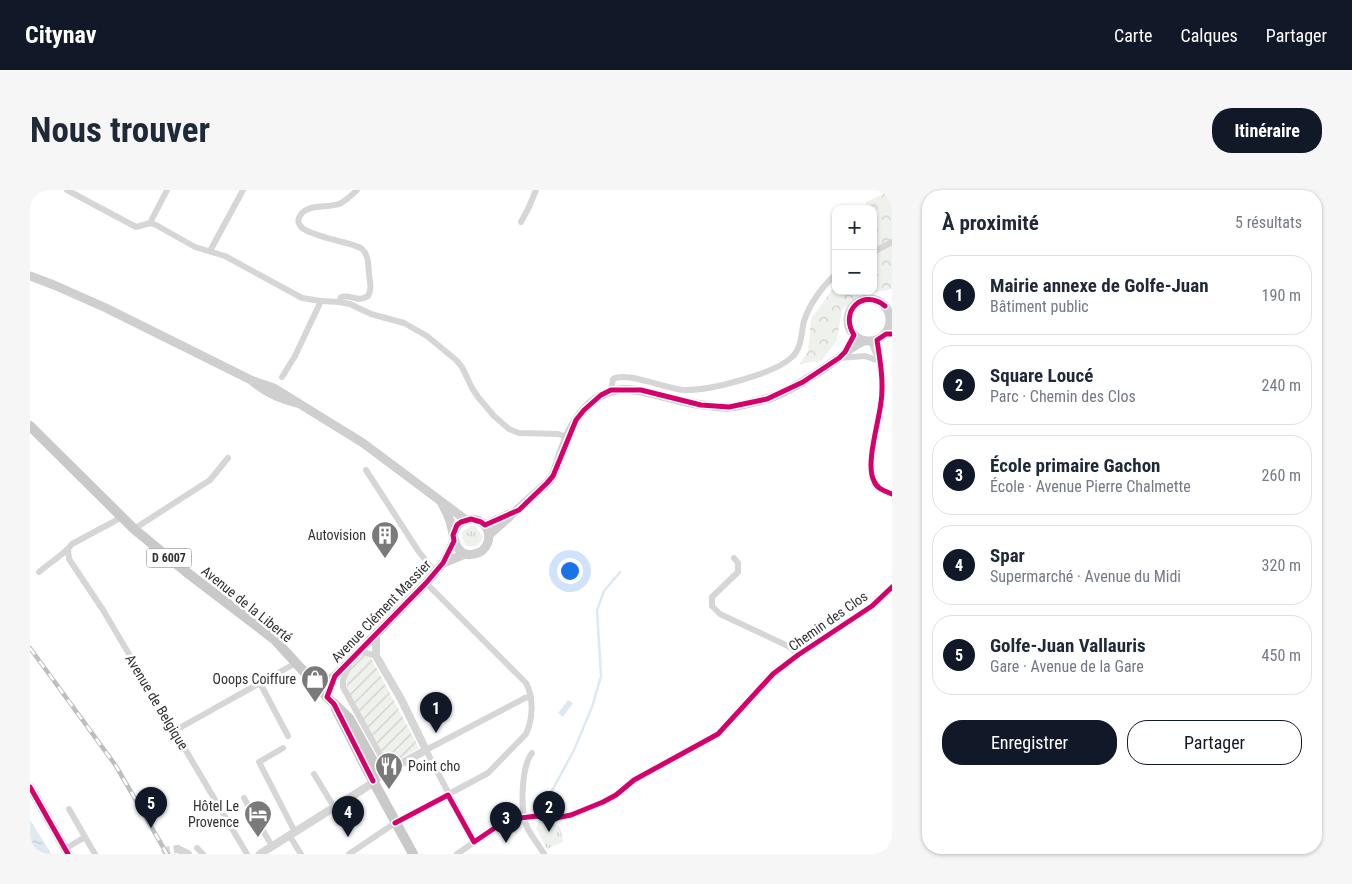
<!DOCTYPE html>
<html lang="fr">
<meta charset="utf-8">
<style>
body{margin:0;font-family:"Roboto Condensed",sans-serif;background:#f6f6f7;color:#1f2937}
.controls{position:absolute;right:15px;top:15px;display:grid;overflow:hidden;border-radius:10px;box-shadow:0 1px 4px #0004}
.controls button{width:45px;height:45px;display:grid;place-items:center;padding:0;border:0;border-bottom:1px solid #e0e1e3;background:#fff;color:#1f2937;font:25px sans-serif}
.you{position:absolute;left:539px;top:380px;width:18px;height:18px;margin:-12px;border:4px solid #fff;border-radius:50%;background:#1a73e8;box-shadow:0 0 0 8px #1a73e833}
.badge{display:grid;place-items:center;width:32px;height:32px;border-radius:50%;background:#111827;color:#fff;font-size:16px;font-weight:700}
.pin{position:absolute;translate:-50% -41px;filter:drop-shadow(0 1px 2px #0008)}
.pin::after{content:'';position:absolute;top:26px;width:18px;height:15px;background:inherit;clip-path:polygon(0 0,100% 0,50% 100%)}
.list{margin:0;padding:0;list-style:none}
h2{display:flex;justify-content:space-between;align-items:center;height:65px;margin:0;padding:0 20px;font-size:21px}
h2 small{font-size:16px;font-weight:400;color:#747a83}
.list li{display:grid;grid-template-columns:32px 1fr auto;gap:15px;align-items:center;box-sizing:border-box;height:80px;margin:0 10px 10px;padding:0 10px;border:1px solid #e0e1e3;border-radius:20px}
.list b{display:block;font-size:19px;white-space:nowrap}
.list p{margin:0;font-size:16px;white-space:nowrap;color:#747a83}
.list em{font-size:16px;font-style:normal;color:#747a83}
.actions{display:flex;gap:10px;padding:15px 20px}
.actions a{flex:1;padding:11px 0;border:1px solid #111827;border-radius:20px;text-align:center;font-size:18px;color:#111827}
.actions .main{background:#111827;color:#fff}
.map{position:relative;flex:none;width:862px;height:664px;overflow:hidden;border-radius:20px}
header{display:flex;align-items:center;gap:30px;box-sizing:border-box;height:70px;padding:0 25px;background:#111827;color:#fff}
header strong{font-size:24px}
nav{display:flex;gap:28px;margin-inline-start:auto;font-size:18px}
.intro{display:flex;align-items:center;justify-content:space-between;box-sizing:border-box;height:120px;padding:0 30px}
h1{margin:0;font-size:35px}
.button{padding:12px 22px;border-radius:20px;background:#111827;color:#fff;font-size:18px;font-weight:700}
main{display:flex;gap:30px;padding:0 30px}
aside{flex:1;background:#fff;border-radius:20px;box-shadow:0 1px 4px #0004}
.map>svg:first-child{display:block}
.grass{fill:url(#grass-tufts)}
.forest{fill:url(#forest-crowns)}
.garden{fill:url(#garden-furrows)}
.water{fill:url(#water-ripples)}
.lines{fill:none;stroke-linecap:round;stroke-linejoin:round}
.stream{stroke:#dee9f1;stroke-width:2.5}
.tertiary-tunnel{stroke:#d6d6d6;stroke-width:8;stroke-dasharray:8 4;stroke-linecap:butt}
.minor{stroke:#d6d6d6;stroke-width:6}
.tertiary{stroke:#d6d6d6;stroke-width:8}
.secondary{stroke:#cfcfcf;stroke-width:9}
.primary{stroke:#c9c9c9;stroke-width:10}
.rail-casing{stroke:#bebebe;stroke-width:4.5}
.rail{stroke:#fff;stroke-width:2.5;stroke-dasharray:8;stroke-linecap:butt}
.cycleway-casing{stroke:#fff;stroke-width:8}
.cycleway{stroke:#d6006c;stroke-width:5}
.labels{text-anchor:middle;stroke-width:5;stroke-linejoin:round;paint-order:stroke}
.shield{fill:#fff;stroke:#707070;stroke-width:1}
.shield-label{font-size:12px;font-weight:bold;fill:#323232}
.poi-label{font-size:14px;fill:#323232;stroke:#fff;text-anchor:end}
.street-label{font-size:14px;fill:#323232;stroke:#fff}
</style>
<header>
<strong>Citynav</strong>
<nav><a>Carte</a><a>Calques</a><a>Partager</a></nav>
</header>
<div class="intro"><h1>Nous trouver</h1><a class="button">Itinéraire</a></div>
<main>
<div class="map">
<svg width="862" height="664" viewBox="0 0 862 664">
<defs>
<pattern id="grass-tufts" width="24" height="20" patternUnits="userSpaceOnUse" patternTransform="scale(1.25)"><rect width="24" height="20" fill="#eff2ec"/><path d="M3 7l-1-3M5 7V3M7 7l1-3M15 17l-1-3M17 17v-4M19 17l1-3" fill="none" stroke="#cdd0cb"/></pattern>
<pattern id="forest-crowns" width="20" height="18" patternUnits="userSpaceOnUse" patternTransform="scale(1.25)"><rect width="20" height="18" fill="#eff2ec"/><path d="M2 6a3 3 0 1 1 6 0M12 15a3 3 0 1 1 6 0" fill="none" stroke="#cdd0cb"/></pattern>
<pattern id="garden-furrows" width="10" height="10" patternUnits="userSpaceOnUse" patternTransform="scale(1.25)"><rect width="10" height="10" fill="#eff2ec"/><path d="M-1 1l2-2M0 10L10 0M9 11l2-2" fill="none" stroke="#cdd0cb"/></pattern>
<pattern id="water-ripples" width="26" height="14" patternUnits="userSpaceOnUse" patternTransform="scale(1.25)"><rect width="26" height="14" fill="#dee9f1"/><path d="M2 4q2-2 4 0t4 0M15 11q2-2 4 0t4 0" fill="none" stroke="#bfc8cf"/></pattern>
</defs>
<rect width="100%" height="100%" fill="#fff"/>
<g class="grass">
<path d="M441,336H446L451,345L453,347C450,355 445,359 436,355L432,349L433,341Z"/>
<polygon points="509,631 530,636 533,652 517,659 506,638"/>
</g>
<polygon class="forest" points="862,0 862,99 830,105 812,120 807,150 792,170 770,174 778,161 781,129 806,94 806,101 843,101 843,19 835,19 836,12"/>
<path class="garden" d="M334,464L340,466L389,558L359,575L318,502C313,488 320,471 334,464Z"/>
<g class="water">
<polygon points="538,510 543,513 533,527 528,523"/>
<polygon points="0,630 19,660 21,664 0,664"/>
</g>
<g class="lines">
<polyline class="stream" points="511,621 544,560 562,517 571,486 567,420 574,401 590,382"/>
<polyline class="tertiary-tunnel" points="133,664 139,660 148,659"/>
<g class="minor">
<polyline points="37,0 106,37 120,33 126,35 165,57 195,66 272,108 291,111 309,112 320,114 341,124 374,133 397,146 426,170 432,177 442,198 448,207 464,226 479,239 489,243 528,244 538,247"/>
<polyline points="491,32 499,17 506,0"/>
<polyline points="120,33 137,0"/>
<polyline points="180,61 213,0"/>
<polyline points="843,62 862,52"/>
<path d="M309,112L311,107C321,104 328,113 338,106C342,99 340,92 339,84C338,75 339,65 332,59C322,50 252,46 272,23C281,14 298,18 309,14C316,11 322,5 327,0"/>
<path d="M847,150C850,170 854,192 851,212C849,232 835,274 844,291C847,299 855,301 862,304"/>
<polyline points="841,151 846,164"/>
<polyline points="809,168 835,166 849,171"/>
<polyline points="252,187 265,166 291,111"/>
<path d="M581,200L583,189C597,181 635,199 654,200C678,201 745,184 762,167C772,158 771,143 774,131C780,113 792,97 806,84"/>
<polyline points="336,280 389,362 405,382"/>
<polyline points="104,339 180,290 198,268"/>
<polyline points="38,360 39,369 73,420 217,664"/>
<polyline points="704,368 708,373 708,382 682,407 682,416 690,424 760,457 768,465"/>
<path d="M9,382C19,373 35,364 42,354L85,331L91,327"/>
<polyline points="327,462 337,463 346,466"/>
<polyline points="319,475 313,490 313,497 359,581"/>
<polyline points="230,493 258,546"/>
<polyline points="144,541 266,473"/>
<polyline points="253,558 229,572 265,642"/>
<path d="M502,563C491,577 490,621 497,637C501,646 509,655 514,664"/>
<polyline points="284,584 304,617"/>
<polyline points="214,608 242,656"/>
<polyline points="39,619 55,647"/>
<polyline points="259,645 271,664"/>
<polyline points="444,652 396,560 495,508 501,507"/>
<polyline points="167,658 173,664"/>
<polyline points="35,659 55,647 65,664"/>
<path d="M319,664L365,633L458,583L496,544C503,529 504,508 496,493L396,393"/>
<polyline points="427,664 472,633 482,629 507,626 526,628 541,625 573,612 586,605 604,590 688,544 743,484 768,465 842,416 862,397"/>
</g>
<g class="tertiary">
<polyline points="148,659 158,664"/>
<polyline points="230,664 338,596 354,583 396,560 371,509 346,466 346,444"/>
</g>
<g class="secondary">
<path d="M0,86L24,95L76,118L221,190C235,202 250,209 267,213"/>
<circle cx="839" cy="130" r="21"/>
<polyline points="223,191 244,198 333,253 436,330"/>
<path d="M412,314C415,319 418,325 420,331C424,344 424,369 444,364C451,363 456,358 458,352C464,328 430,319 423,345"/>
<polyline points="455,335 479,324"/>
<path d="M459,345L517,293L523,286C530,268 535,246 546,230C583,175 624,210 673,215C682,216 691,218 700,217C711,216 722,212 733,210C754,205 788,183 806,170C816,163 823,155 834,151"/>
<polyline points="413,373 435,364"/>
<polyline points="284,493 292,494 305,486 396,393 413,373 424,351"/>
<polyline points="0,597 38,664"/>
</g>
<g class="primary">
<polyline points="0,236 104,339 155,381 244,449 297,507 319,528 343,571 345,583 343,591"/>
<polyline points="306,519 335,576 383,664"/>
</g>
<g class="rail-casing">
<polyline id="rail" points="0,458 86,576 137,664"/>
</g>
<use href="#rail" class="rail"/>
<g class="cycleway-casing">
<g id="cycleway">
<path d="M862,144H856L847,150C850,170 854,192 851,212C849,232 835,274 844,291C847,299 855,301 862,304"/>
<path d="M343,591L304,514L297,507L305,486L396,393L413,373L424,351L423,345L427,335L431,332L441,329L451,332L455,335L489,320L517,293L523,286L546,230L554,220L571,205L581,200H611L671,215L699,217L737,209L773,192L809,168L815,162L824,145C809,121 833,98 855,116"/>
<polyline points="0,597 38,664"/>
<polyline points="365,633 418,605 444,652 472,633 482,629 507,626 526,628 541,625 573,612 586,605 604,590 688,544 743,484 768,465 842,416 862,397"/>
</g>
</g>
<use href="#cycleway" class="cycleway"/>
</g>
<defs>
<g id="building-pin" transform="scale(1.4375)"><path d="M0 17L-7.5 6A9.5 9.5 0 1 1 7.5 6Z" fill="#7a7a7a" stroke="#fff"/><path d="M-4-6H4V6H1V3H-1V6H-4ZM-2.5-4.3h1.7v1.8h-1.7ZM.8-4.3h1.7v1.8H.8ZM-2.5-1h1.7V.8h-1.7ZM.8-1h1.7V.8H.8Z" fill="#fff"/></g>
<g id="shop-pin" transform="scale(1.4375)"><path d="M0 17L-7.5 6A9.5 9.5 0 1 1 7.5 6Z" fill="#7a7a7a" stroke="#fff"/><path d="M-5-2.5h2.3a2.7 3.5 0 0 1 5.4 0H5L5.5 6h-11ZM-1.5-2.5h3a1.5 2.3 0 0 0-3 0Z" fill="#fff"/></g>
<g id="restaurant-pin" transform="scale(1.4375)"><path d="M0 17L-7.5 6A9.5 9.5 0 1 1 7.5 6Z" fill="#7a7a7a" stroke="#fff"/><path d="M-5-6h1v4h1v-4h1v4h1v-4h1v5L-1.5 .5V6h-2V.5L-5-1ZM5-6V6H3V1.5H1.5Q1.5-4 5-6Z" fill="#fff"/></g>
<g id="hotel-pin" transform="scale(1.4375)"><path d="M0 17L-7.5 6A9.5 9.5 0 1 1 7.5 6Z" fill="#7a7a7a" stroke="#fff"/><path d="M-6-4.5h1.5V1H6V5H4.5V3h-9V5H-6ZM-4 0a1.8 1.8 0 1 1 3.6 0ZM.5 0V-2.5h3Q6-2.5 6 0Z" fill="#fff"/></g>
</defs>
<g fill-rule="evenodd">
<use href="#building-pin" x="355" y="345"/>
<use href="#shop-pin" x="285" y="489"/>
<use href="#restaurant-pin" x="359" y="576"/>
<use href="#hotel-pin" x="228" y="624"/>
</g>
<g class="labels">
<rect class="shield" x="116.5" y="358.5" width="45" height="19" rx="4"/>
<g class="shield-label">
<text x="139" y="372">D 6007</text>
</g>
<g class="poi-label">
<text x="336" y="350">Autovision</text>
<text x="266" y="494">Ooops Coiffure</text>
<text x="378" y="581" text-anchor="start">Point cho</text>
<text x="209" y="621">Hôtel Le<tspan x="209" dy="16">Provence</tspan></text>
</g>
<g class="street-label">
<text transform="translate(217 414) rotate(39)" y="5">Avenue de la Liberté</text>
<text transform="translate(351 421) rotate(-46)" y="5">Avenue Clément Massier</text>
<text transform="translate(798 431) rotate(-35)" y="5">Chemin des Clos</text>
<text transform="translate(127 512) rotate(59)" y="5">Avenue de Belgique</text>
</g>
</g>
</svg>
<div class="controls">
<button>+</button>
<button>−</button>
</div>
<div class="you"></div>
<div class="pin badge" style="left:406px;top:543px">1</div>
<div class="pin badge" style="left:519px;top:642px">2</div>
<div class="pin badge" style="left:476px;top:653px">3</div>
<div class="pin badge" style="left:318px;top:647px">4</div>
<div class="pin badge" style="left:121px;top:638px">5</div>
</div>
<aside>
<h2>À proximité<small>5 résultats</small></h2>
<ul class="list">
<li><span class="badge">1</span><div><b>Mairie annexe de Golfe-Juan</b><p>Bâtiment public</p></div><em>190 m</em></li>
<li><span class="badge">2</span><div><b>Square Loucé</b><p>Parc · Chemin des Clos</p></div><em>240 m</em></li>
<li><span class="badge">3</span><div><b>École primaire Gachon</b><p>École · Avenue Pierre Chalmette</p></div><em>260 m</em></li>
<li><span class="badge">4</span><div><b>Spar</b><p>Supermarché · Avenue du Midi</p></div><em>320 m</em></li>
<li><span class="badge">5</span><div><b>Golfe-Juan Vallauris</b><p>Gare · Avenue de la Gare</p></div><em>450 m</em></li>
</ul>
<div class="actions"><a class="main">Enregistrer</a><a>Partager</a></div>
</aside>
</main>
